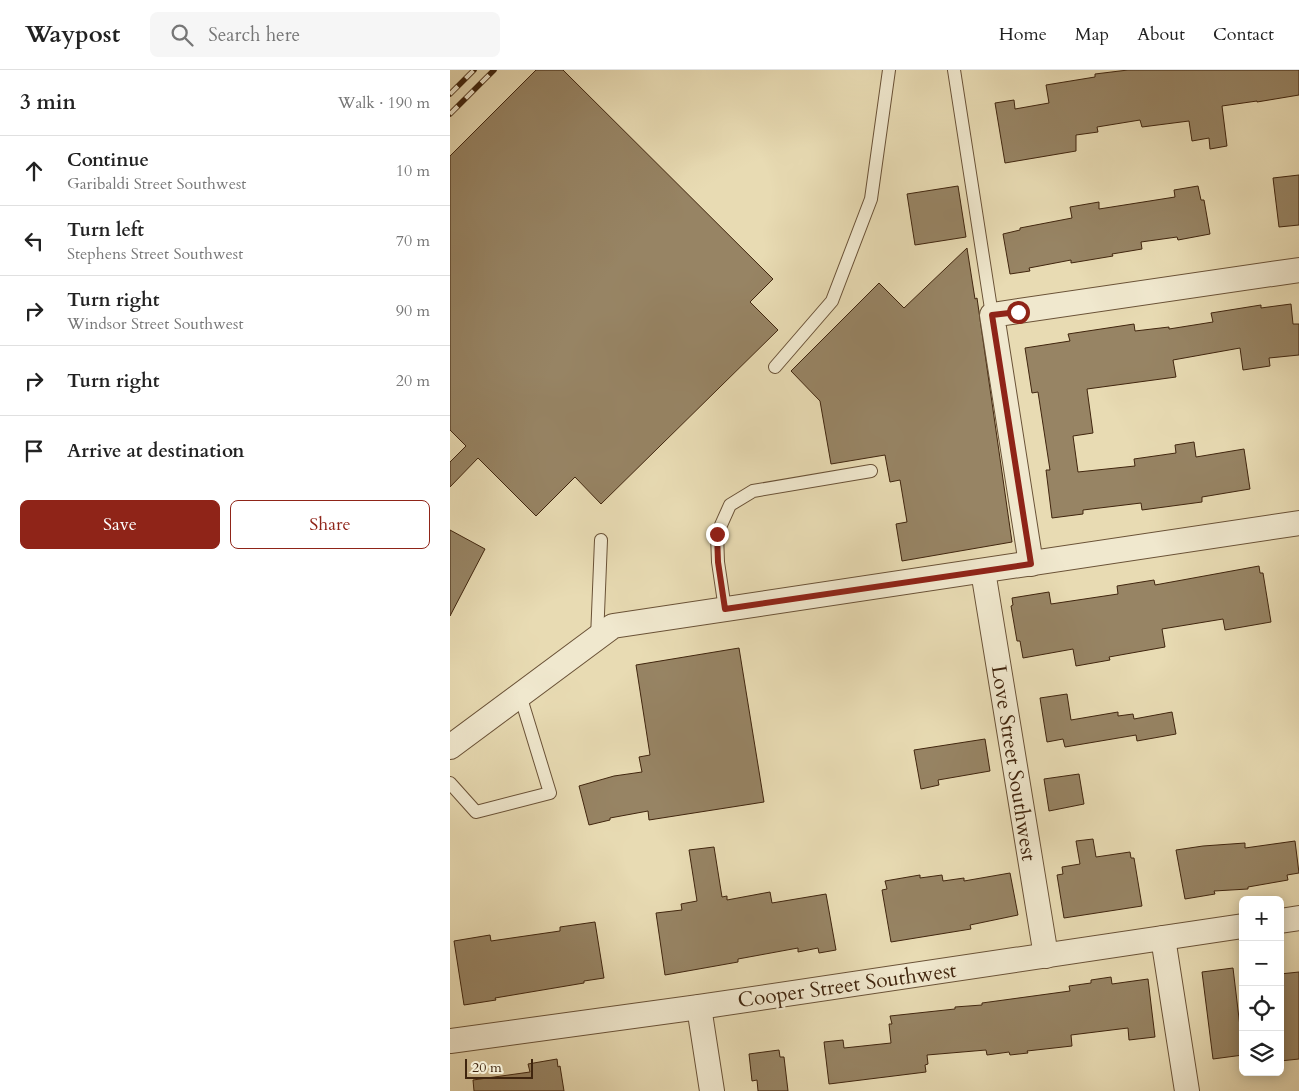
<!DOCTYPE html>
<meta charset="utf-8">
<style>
body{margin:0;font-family:Cardo,serif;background:#f6f6f6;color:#222}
.controls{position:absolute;right:15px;bottom:15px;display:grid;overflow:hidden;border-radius:8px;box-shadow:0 2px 12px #0003}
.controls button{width:45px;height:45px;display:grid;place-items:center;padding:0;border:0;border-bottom:1px solid #e0e0e0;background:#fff;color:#222;font:25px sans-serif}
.scale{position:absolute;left:15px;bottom:12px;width:68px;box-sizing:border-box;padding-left:5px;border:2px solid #40250e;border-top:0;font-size:14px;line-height:18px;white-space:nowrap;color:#40250e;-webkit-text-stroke:4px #f0e8ce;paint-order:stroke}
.stop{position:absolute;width:15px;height:15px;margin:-11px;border:4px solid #8f2418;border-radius:50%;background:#fff}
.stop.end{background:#8f2418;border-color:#fff;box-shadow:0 1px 5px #0008}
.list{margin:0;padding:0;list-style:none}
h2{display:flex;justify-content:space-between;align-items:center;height:65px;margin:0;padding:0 20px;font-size:21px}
h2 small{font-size:16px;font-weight:400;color:#767676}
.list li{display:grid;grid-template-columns:32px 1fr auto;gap:15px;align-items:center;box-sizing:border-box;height:70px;padding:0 20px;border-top:1px solid #e0e0e0}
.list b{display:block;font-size:19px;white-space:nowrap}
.list p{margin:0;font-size:16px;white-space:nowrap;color:#767676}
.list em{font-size:16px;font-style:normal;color:#767676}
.actions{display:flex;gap:10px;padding:15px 20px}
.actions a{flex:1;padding:11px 0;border:1px solid #8f2418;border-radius:8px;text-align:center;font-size:18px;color:#8f2418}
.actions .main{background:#8f2418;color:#fff}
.icon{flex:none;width:28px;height:28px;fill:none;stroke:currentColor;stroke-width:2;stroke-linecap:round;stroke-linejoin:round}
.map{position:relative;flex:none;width:849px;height:1021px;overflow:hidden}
header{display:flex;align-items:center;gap:30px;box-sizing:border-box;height:70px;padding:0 25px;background:#fff;border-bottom:1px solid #e0e0e0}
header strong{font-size:24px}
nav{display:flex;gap:28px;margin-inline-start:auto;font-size:18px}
.search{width:350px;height:45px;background:#f6f6f6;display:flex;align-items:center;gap:12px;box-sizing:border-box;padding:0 18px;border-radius:8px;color:#767676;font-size:19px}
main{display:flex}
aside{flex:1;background:#fff}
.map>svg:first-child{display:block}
.building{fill:#978464;stroke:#40250e}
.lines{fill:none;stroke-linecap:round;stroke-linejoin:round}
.service-casing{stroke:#6a5237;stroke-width:14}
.minor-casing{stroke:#6a5237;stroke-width:26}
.service{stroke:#f0e8ce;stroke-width:12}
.minor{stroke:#f0e8ce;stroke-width:24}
.rail-casing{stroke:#40250e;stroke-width:5.5}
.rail{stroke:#f0e8ce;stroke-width:4;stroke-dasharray:11;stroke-linecap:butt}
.route{stroke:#8f2418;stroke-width:6}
.labels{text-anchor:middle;stroke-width:4;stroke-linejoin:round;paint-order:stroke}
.street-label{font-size:21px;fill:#40250e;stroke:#f0e8ce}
</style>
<header>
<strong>Waypost</strong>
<div class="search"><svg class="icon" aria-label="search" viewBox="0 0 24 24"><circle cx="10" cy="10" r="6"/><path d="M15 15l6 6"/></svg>Search here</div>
<nav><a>Home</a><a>Map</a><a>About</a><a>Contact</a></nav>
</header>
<main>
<aside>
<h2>3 min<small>Walk · 190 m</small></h2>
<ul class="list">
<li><svg class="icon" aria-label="ahead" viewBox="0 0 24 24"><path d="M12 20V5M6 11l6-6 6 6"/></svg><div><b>Continue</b><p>Garibaldi Street Southwest</p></div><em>10 m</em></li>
<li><svg class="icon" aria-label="left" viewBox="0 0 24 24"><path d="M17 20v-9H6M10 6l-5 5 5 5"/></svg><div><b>Turn left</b><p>Stephens Street Southwest</p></div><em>70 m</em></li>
<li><svg class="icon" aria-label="right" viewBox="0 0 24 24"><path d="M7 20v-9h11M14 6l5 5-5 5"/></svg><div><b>Turn right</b><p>Windsor Street Southwest</p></div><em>90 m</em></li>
<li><svg class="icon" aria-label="right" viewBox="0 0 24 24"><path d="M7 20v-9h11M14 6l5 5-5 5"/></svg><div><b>Turn right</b></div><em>20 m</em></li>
<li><svg class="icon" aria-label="arrive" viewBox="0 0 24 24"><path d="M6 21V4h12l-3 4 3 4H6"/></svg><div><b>Arrive at destination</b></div></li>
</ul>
<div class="actions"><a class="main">Save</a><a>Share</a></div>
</aside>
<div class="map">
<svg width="849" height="1021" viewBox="0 0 849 1021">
<rect width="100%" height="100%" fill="#e8dbb3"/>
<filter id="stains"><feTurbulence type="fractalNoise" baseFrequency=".004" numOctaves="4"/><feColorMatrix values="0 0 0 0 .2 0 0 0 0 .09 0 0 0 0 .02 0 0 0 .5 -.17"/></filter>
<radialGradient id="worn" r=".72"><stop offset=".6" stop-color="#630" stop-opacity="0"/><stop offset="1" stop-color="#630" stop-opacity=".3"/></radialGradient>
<g class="building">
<polygon points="86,0 113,0 323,209 300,232 328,260 151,434 125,407 86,446 28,388 0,417 0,392 16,376 0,360 0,86"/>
<polygon points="678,0 849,0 849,25 807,32 807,31 772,36 777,76 760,79 759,68 742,71 739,51 692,57 690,50 647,57 648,62 626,65 626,81 555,93 545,33 564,30 565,39 599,33 596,15 645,7 645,4"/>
<polygon points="849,105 849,155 829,157 823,108"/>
<polygon points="508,116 516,167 465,175 457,124"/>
<polygon points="748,116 751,130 754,130 760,164 728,170 727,167 691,172 692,179 662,184 663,186 621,193 621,190 579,198 580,201 560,204 553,164 570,160 570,158 622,148 620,137 649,132 649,139 725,127 724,120"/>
<polygon points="517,178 525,229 527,228 562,472 452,491 446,454 457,452 450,410 440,412 435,385 381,394 370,331 341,301 429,213 454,238"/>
<polygon points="841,234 843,254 849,254 849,285 819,288 820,296 793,300 790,278 723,290 726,307 637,319 643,363 623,366 628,402 685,396 684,389 726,383 725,375 744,372 746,387 794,379 800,419 752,427 752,432 692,440 691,433 633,440 633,444 602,448 596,400 600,400 588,322 582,323 575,278 620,271 618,264 684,254 685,261 719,257 719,259 763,252 761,243 811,235 811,238"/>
<polygon points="0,460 35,479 0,546"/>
<polygon points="809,496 810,503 813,503 821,552 775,560 773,549 712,559 715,577 659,587 660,590 626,596 623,579 573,588 570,571 567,571 561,536 563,535 562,528 599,522 601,534 668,524 667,516 704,510 705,515"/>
<polygon points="289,578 314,732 199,750 198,741 160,748 160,750 139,755 129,716 164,706 192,702 189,687 200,685 186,595"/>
<polygon points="617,624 621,650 668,642 668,646 683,644 684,649 722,642 726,664 687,671 686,665 615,677 613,669 597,672 590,628"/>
<polygon points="535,669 540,701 488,710 489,715 471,719 464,680"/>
<polygon points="629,704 634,734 599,741 594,709"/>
<polygon points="643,769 646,787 680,782 681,788 684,788 692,836 614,848 607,805 613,804 612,797 630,794 626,771"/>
<polygon points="845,771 849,803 837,805 838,810 798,817 798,819 764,821 765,824 735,829 726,780 753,776 795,773 795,778"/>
<polygon points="264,777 272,827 277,826 277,830 320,822 322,833 376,824 386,880 369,883 368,878 348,882 348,878 288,889 288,892 215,905 206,843 232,840 231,834 247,831 239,780"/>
<polygon points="560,803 568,845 520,855 521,859 441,872 432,820 437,819 435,811 470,805 470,808 492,805 493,811 514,808 514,811"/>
<polygon points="145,852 154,908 134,911 134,913 45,928 46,930 14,935 4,871 40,865 41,871 110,861 110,857"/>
<polygon points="783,898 791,965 793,965 793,985 763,989 752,902"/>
<polygon points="849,902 849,989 830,991 830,904"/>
<polygon points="661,907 662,914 698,909 705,967 679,970 678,958 621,965 622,976 577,981 578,983 560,985 559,982 537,985 536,980 477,985 478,994 475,995 476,1002 379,1014 374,972 393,970 394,978 441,973 439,954 442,954 440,946 505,939 505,937 532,935 532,933 620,921 619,916 641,913 641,910"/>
<polygon points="329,980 330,987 334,987 338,1021 308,1021 307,1010 302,1011 299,984"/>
<polygon points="107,989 108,997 110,996 114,1021 24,1021 23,1010 80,1002 78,994"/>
</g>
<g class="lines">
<g class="service-casing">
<g id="service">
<polyline points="504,0 542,245"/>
<polyline points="325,297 382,231 421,129 439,0"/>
<polyline points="275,539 268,492 267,464 280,435 303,421 421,401"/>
<polyline points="147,568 151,470"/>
<polyline points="0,713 26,742 100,723 70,625"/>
</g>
</g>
<g class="minor-casing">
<g id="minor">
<polyline points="581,494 542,245 849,200"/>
<polyline points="533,501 596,886"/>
<polyline points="0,677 163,556 849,453"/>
<polyline points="830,851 849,848"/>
<polyline points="713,868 737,1021"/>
<polyline points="249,937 262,1021"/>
<polyline points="0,971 249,937 793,856"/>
</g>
</g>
<use href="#service" class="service"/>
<use href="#minor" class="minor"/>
<g class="rail-casing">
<g id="rail">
<polyline points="0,24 24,0"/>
<polyline points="0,44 44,0"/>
</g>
</g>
<use href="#rail" class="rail"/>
</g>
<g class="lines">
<polyline class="route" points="267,464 268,492 275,539 581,494 542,245 568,242"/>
</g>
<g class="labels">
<g class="street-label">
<text transform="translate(564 693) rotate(81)" y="7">Love Street Southwest</text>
<text transform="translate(397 915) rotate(-8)" y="7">Cooper Street Southwest</text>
</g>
</g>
<rect width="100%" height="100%" filter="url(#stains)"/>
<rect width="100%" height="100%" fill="url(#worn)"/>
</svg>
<div class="controls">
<button>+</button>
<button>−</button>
<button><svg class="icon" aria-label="locate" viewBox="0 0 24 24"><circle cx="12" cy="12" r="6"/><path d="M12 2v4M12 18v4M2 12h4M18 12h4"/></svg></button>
<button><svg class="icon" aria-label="layers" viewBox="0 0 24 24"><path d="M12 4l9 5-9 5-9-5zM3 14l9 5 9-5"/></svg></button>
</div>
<div class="scale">20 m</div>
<div class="stop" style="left:568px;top:242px"></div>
<div class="stop end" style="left:267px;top:464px"></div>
</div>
</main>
